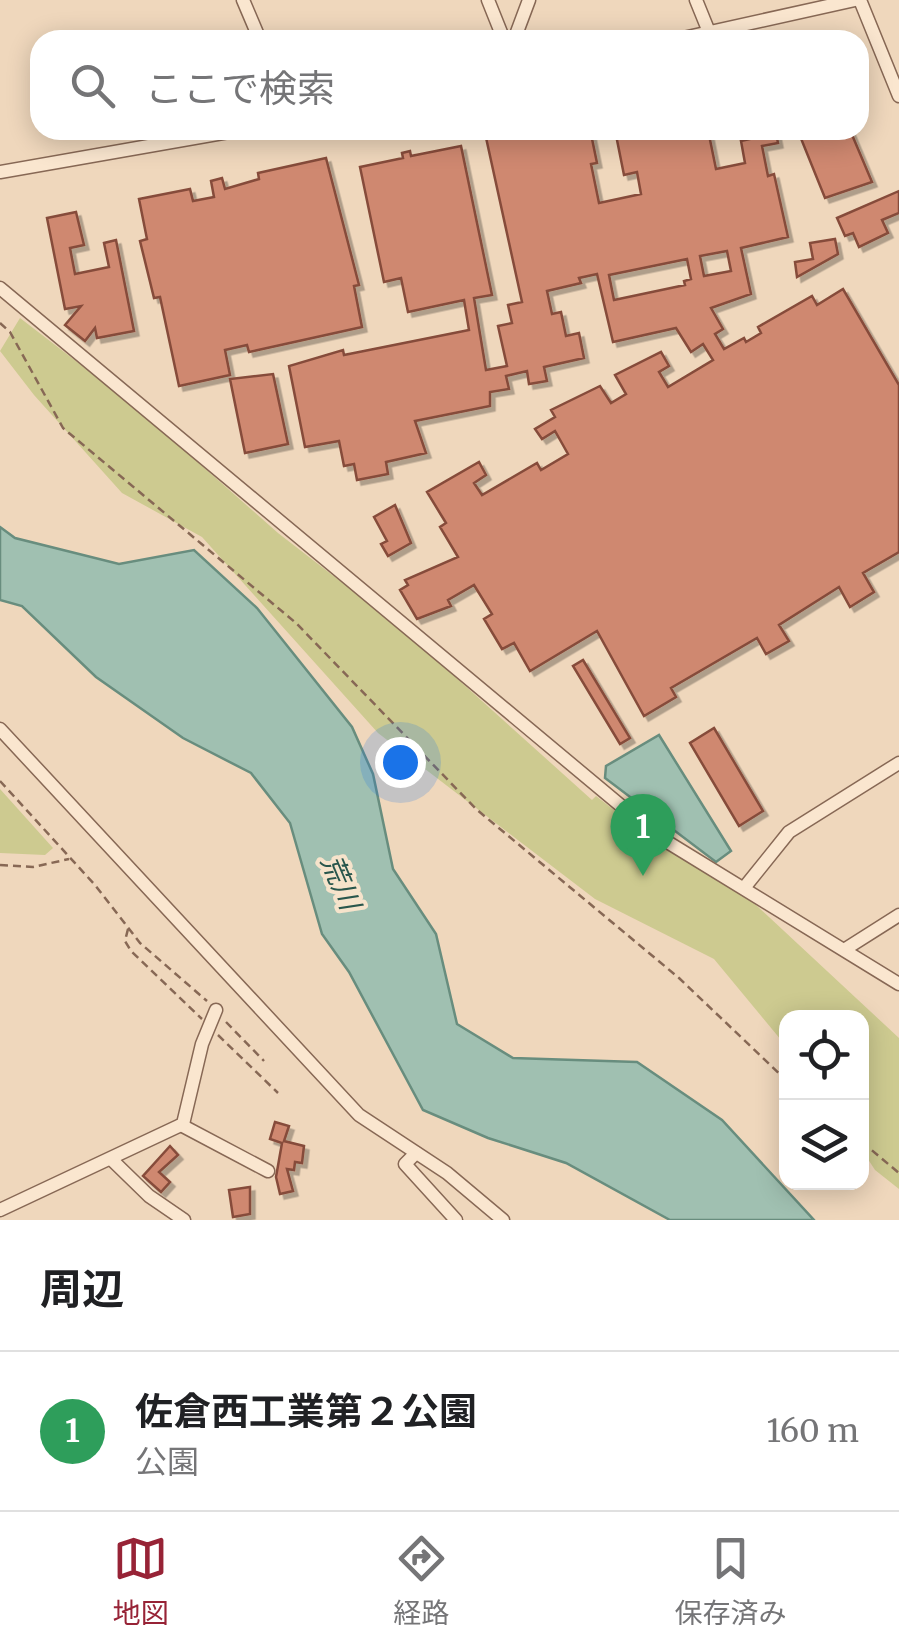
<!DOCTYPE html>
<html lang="ja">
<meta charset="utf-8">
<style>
body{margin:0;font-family:Merriweather,"Noto Sans JP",serif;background:#f2f2f2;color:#202124}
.controls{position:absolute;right:30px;bottom:30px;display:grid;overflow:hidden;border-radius:20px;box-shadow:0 5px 25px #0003}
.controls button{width:90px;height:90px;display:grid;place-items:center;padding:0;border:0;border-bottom:2px solid #e0e0e0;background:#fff;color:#202124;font:50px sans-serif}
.you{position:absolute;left:400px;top:762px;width:35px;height:35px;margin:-25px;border:8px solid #fff;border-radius:50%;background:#1a73e8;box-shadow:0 0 0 15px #1a73e833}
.badge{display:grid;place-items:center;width:65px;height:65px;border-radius:50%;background:#972336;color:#fff;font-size:32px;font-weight:700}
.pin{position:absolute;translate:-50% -82px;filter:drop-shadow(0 2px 5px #0008)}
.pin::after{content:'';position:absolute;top:52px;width:35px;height:30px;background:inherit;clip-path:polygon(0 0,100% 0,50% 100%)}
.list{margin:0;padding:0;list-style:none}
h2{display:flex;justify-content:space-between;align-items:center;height:130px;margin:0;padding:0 40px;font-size:42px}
h2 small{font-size:32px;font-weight:400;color:#757577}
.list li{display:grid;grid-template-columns:65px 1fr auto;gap:30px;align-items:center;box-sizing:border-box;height:160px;padding:0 40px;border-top:2px solid #e0e0e0}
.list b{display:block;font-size:38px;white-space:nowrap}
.list p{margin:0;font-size:32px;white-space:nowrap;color:#757577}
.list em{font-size:32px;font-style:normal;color:#757577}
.icon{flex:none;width:55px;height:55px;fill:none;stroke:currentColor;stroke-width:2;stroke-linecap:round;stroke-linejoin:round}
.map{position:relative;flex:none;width:899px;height:1220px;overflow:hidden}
.search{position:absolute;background:#fff;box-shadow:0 5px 25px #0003;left:30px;right:30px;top:30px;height:110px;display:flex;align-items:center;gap:25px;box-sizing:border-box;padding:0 35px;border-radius:30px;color:#757577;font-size:38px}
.sheet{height:290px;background:#fff}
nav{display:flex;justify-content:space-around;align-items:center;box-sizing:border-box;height:140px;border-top:2px solid #e0e0e0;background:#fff;font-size:28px;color:#757577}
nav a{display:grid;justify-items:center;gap:5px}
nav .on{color:#972336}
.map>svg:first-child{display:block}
.green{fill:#cdca90}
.water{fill:#a0c0b1;stroke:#688d7e;stroke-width:2.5}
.building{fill:#cf8870;stroke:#864c3a;stroke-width:2.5;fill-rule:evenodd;filter:url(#shadow)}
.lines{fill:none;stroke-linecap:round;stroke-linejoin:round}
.minor-casing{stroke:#876855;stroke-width:15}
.path{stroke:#876855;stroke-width:2.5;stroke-dasharray:8 5;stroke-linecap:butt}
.minor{stroke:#fae6cf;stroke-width:12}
.labels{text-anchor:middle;stroke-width:8;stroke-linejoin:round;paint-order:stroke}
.water-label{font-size:28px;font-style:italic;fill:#29564c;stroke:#f6e3cb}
</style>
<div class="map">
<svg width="899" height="1220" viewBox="0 0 899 1220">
<defs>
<filter id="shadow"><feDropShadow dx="4.5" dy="4.5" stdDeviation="0" flood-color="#0004"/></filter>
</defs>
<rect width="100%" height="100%" fill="#efd7bc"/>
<g class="green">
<polygon points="20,318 133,405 278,533 402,629 592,800 596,796 637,828 728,879 899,1038 899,1189 875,1170 862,1150 862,1018 786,1018 786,1046 714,959 595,899 378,733 202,537 122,493 34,395 0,351"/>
<polygon points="0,789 53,848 45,855 0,853"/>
</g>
<g class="water">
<polygon points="0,527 15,538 119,564 194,550 257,608 352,727 373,774 393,869 436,934 457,1024 513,1058 637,1062 722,1120 814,1220 670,1220 566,1163 488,1138 423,1110 349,972 322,934 290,823 251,773 183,738 96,677 22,606 0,600"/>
<polygon points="659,735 731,851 716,862 605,778 606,766"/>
</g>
<g class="building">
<path d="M501,130H583L585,136L591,134L597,163L591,164L599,203L641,194L637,172L624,175L615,130H708L716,169L745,163L741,141L776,133L778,143L762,146L768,176L774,174L788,237L741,248L751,294L711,308L723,329L715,334L724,349L744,338L746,342L761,333L758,327L812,296L817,305L843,289L899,385V552L863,573L874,592L850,607L839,587L779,625L789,641L766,654L757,638L671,688L676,697L644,716L597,631L530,671L514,643L502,649L484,619L492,614L474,585L448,600L451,606L417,619L400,590L408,585L405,580L458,557L440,527L446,523L427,492L479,462L486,475L474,483L482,495L537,463L541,470L568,454L555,431L542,439L535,429L555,417L551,410L600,386L611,403L626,394L615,375L661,352L669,366L659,372L668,387L713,360L703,344L691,352L676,328L613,342L597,274L579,278L581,283L547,291L552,314L561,312L566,336L579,333L584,358L544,367L547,381L529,384L527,371L506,376L509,389L490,392V406L415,421L426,453L386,462L388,474L357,480L354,464L344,466L339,441L305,447L289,366L343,350L344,355L469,330L464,300L408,312L401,278L384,282L360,167L403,158L402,153L410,151L411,156L461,146L492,295L474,298L486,370L507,366L498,326L512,323L508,305L522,302L485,133ZM727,251L731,271L704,276L700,256ZM687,259L691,279L684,281L685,285L614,300L609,275Z"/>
<polygon points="816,130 850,130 872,182 825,198 800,136"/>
<polygon points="326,158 359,285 354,286 362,327 249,352 247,345 225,350 230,375 179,386 160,297 154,298 140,241 147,239 139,199 190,189 193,201 214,197 211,181 222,178 225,189 259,179 258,173"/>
<polygon points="899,191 899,213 882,220 888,233 859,247 853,233 845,236 837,218"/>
<polygon points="76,212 84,245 70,248 75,274 109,267 104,243 116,240 134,331 97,338 95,328 85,341 65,325 81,306 65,309 47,218"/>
<polygon points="835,239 838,254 797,277 795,262 813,259 810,243"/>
<polygon points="273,374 288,444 245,453 230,379"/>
<polygon points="395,505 411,543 388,556 381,544 387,541 374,517"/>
<polygon points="583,660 630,738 620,744 573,666"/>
<polygon points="714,728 763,811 739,826 690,743"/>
<polygon points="275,1122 289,1126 284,1141 304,1146 302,1163 295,1162 294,1170 287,1169 293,1191 280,1194 276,1177 282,1143 270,1139"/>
<polygon points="170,1146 178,1155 159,1172 170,1182 161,1192 143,1176"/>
<polygon points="250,1187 250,1214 233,1217 229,1190"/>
</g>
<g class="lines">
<g class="minor-casing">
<g id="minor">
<polyline points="243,0 260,40"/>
<polyline points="488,0 504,40"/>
<polyline points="696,0 709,32"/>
<polyline points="860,0 899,96"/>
<polyline points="514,40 529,0"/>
<polyline points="674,40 855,0"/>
<polyline points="0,172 240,130"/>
<polyline points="0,288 656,835 899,984"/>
<polyline points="0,729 359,1115 447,1173 503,1220"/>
<polyline points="744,888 789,832 899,763"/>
<polyline points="847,948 899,915"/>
<polyline points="181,1125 268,1171"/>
<polyline points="416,1153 405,1164 456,1220"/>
<polyline points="111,1159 149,1196 184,1220"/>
<polyline points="0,1210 183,1124 202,1044 216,1010"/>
</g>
</g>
<g class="path">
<polyline points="0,323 10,332 63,428 296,623 476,809 679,978 786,1080"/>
<polyline points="0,781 95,885 140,943 207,1001"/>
<polyline points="0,865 33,867 69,859"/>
<polyline points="128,929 125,941 131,951 202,1019"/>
<polyline points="226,1022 264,1061"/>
<polyline points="218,1035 278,1093"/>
<polyline points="862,1142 899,1173"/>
</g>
<use href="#minor" class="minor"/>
</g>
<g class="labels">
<g class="water-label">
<text transform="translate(341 882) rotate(67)" y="10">荒川</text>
</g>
</g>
</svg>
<div class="controls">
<button><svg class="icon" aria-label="locate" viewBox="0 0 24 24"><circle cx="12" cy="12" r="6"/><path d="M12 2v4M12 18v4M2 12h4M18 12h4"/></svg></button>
<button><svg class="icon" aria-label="layers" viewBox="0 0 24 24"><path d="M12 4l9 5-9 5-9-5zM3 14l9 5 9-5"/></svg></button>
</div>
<div class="you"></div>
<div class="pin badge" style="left:643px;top:876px;background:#2e9e5b">1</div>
<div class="search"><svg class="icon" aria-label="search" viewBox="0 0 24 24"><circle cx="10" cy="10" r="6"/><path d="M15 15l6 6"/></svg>ここで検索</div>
</div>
<section class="sheet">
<h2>周辺<small></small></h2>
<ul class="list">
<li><span class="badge" style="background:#2e9e5b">1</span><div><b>佐倉西工業第２公園</b><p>公園</p></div><em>160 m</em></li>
</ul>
</section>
<nav>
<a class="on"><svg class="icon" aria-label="map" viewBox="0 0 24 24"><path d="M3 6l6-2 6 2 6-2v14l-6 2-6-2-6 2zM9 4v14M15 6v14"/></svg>地図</a>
<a><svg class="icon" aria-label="directions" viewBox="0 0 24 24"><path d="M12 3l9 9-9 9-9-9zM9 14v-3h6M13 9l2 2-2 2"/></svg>経路</a>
<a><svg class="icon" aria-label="saved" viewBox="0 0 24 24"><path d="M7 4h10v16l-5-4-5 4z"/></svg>保存済み</a>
</nav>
